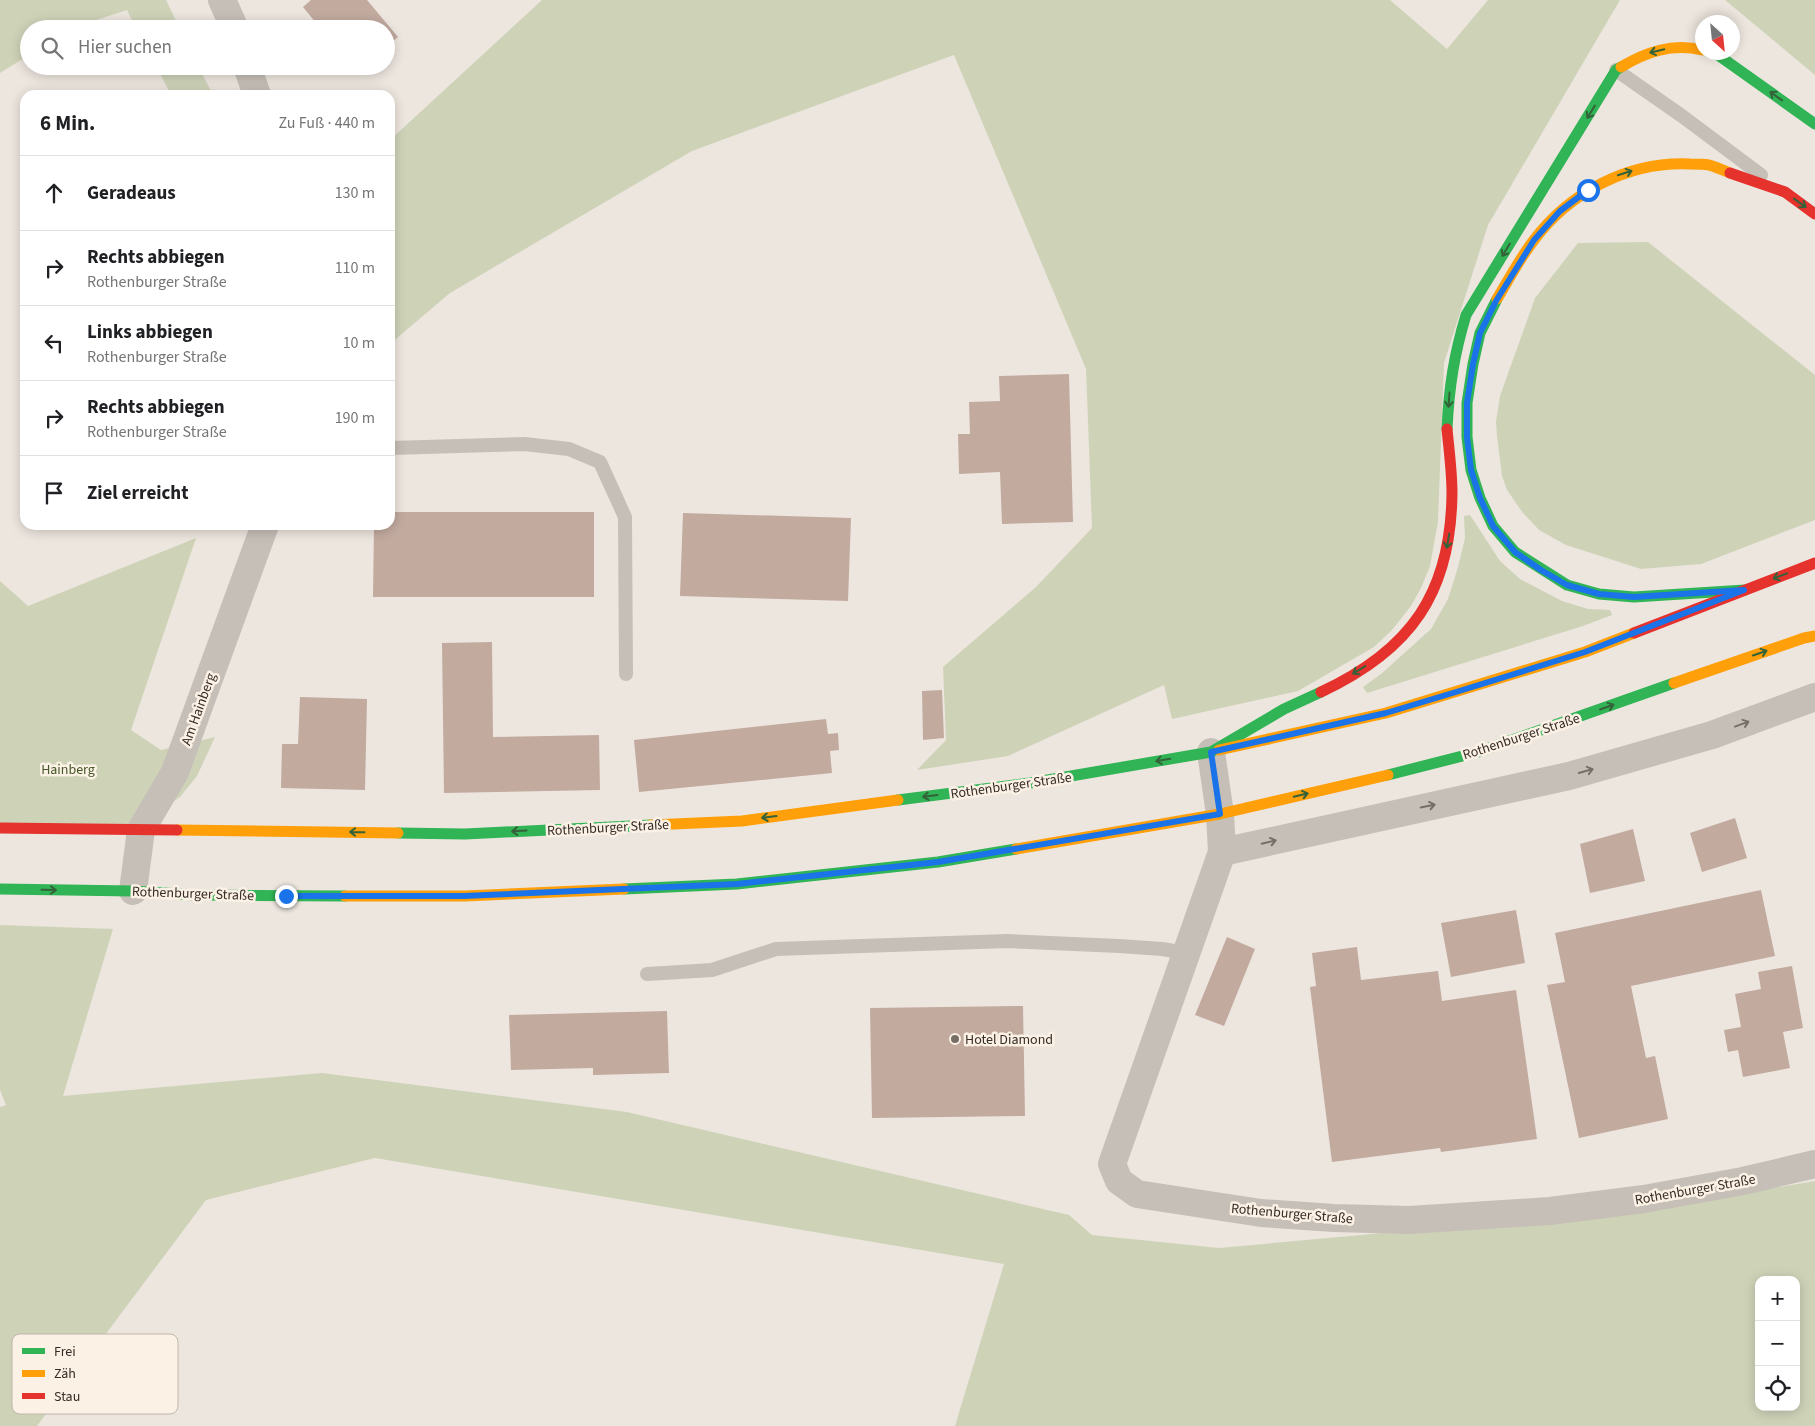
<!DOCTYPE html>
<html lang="de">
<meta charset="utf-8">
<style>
body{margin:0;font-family:"Source Sans 3",sans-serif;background:#f6f6f6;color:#202124}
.controls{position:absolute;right:15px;bottom:15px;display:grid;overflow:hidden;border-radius:10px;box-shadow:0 2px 12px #0003}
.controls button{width:45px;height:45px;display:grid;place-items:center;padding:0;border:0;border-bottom:1px solid #e0e0e0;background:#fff;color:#202124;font:25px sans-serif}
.compass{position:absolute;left:1695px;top:15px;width:45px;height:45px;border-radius:50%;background:#fff;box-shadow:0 2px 12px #0003;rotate:153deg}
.stop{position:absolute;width:15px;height:15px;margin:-11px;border:4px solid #1a73e8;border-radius:50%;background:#fff}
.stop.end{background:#1a73e8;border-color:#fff;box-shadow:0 1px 5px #0008}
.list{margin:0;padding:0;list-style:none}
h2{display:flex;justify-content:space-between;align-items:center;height:65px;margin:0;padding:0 20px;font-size:21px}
h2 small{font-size:16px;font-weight:400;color:#757577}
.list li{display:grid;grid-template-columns:32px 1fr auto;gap:15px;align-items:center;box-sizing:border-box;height:75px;padding:0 20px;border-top:1px solid #e0e0e0}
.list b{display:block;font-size:19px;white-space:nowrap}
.list p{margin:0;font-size:16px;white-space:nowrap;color:#757577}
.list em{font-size:16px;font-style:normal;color:#757577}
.icon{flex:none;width:28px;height:28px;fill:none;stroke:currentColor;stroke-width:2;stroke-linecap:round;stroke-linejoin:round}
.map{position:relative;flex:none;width:1815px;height:1426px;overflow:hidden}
.search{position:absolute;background:#fff;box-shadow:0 2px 12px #0003;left:20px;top:20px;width:375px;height:55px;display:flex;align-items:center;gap:12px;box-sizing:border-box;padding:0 18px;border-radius:28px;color:#757577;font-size:19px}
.panel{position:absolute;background:#fff;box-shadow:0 2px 12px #0003;left:20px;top:90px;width:375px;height:440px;border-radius:15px}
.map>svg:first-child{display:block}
.green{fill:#ced3b8;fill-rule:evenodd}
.building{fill:#c2aa9f}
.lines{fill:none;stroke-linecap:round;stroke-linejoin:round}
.lane{stroke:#c6bfb8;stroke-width:14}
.street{stroke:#c6bfb8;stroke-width:28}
.fast{stroke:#30b455;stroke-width:11}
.slow{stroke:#ff9f0a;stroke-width:11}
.jam{stroke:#e5322d;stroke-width:11}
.oneway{stroke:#346239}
.oneway2{stroke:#776e68}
.route{stroke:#1a73e8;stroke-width:6}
.poi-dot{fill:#776d67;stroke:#fbf1e5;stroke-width:2}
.labels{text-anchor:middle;stroke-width:5;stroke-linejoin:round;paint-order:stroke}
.street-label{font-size:14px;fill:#372c26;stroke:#fbf1e5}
.park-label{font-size:14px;fill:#455728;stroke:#fbf1e5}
.poi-label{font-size:14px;fill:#372c26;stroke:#fbf1e5;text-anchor:start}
.key{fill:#fbf1e5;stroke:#c0b6ac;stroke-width:1}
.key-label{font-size:14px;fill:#372c26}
</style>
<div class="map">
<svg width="1815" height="1426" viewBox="0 0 1815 1426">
<rect width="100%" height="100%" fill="#ede6df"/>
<g class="green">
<polygon points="0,0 166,0 180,29 136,29 127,10 84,24 75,29 29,29 29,55 0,73"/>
<polygon points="542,0 1390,0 1447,49 1488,0 1620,0 1488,225 1444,363 1438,522 1430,566 1421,588 1411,606 1392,630 1374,647 1298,691 1172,719 1164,685 1008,756 917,770 946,740 943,667 1036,587 1092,528 1086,369 954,55 692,151 450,293 390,344 390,140"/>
<polygon points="1725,0 1815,0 1815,75"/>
<polygon points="156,66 198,66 213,95 171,95"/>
<polygon points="1648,242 1815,375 1815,520 1701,564 1641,569 1566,545 1539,530 1523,513 1507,490 1502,476 1497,436 1496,422 1500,396 1535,298 1578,243"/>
<polygon points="1470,515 1500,561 1520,579 1562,601 1588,609 1610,610 1612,615 1583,626 1367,693 1363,687 1381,674 1431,629 1448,599 1458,567 1465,538 1464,516"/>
<polygon points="196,538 131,730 161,750 215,737 197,776 180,797 137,828 0,824 0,581 28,606"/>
<path d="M0,925L113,929L63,1096L322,1073L627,1112L1069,1215L1092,1235L1219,1248L1427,1229L1592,1218L1815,1181V1426H955L1004,1264L375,1158L206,1200L37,1426H0V1107L6,1105L0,1090ZM1759,1280H1796V1407H1759Z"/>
</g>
<g class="building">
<polygon points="311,0 367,0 398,37 386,47 386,29 321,29 303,7"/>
<polygon points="1069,374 1073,522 1002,524 1000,472 959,474 958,434 970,434 969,402 1000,401 999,376"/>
<polygon points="390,512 594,512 594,597 373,597 374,525 390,525"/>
<polygon points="683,513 851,518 848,601 680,596"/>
<polygon points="492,642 493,737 599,735 600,790 444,793 442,643"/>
<polygon points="942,690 944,738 923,740 922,691"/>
<polygon points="300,697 367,699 365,790 281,788 282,744 298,744"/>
<polygon points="826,719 828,734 838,733 839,750 830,751 832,773 639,792 634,740"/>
<polygon points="1735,818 1747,858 1702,872 1690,833"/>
<polygon points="1633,829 1645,881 1590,893 1580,844"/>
<polygon points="1761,890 1775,956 1631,986 1646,1058 1655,1056 1668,1119 1579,1138 1547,985 1565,982 1555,933"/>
<polygon points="1516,910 1525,963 1451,977 1441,923"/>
<polygon points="1227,937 1255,949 1224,1026 1195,1015"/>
<polygon points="1357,947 1361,980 1438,971 1442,1001 1516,990 1537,1139 1441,1152 1440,1148 1332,1162 1310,987 1316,986 1312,953"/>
<polygon points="1792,966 1803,1028 1783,1032 1790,1068 1743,1077 1738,1050 1728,1052 1724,1030 1741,1027 1735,994 1761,989 1758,972"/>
<polygon points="1023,1006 1025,1116 872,1118 870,1008"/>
<polygon points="667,1011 669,1073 593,1075 593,1068 511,1070 509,1015"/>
</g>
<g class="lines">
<g class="lane">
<polyline points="1616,70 1682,116 1761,175"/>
<polyline points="390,448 524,444 569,449 600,462 625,517 626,674"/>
<polyline points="647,974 712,970 776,949 1007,941 1119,946 1162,949 1186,953"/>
</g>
<g class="street">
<polyline points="222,0 235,29"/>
<polyline points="247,66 257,95"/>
<polyline points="1211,752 1220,814 1222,852 1112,1164 1119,1181 1137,1194 1261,1213 1334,1218 1409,1220 1550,1211 1644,1199 1743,1181 1815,1164"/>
<polyline points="1222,852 1569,776 1712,735 1815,697"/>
<polyline points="133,891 141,830 175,772 265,525"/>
</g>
<g class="fast">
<polyline points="1709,52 1718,55 1815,124"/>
<polyline points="1497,299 1480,333 1473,364 1467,403 1467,437 1471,470 1480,498 1493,526 1515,552 1567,585 1599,594 1634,597 1745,590"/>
<path d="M1447,429C1449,387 1454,355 1466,315L1616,70L1621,67"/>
<polyline points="1388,775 1478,752 1674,683"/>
<polyline points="898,800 1030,783 1211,752 1284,709 1321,692"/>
<polyline points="398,833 465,834 651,825"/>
<polyline points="0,889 133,891 195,895 345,896"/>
<polyline points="624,889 737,884 938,862 1016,849"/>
</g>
<g class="slow">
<path d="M1621,67C1646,52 1672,43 1702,50"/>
<path d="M1497,299C1509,279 1520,258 1534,240C1570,192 1629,161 1690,164C1696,164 1703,164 1709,165C1716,167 1723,170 1730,173"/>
<polyline points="1674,683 1804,638 1815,636"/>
<polyline points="1219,750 1386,713 1585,652 1634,633"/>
<polyline points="651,825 742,821 898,800"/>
<polyline points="177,830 398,833"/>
<polyline points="1016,849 1220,814 1388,775"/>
<polyline points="345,896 465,896 624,889"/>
</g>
<g class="jam">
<polyline points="1730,173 1785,192 1815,214"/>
<polyline points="1634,633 1815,563"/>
<path d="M1321,692C1411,650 1451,593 1452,493C1452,472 1449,450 1447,429"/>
<polyline points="0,828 177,830"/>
</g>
</g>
<defs><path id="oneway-shaft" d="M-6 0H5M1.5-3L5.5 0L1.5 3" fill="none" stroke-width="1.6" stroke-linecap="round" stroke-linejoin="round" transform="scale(1.25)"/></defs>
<g class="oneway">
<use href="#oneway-shaft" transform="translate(1657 51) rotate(167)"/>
<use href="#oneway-shaft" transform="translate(1776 96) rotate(-144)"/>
<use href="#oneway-shaft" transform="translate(1591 112) rotate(121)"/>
<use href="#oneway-shaft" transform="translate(1625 173) rotate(-18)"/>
<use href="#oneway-shaft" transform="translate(1800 203) rotate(36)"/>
<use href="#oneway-shaft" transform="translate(1506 250) rotate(121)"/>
<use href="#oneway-shaft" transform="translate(1449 400) rotate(94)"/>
<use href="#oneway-shaft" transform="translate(1448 541) rotate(100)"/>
<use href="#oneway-shaft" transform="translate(1780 576) rotate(159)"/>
<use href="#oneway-shaft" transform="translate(1760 653) rotate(-19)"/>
<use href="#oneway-shaft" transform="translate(1359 670) rotate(149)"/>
<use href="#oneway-shaft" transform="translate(1607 707) rotate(-19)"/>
<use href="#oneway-shaft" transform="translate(1163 760) rotate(170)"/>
<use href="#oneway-shaft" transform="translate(1301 795) rotate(-13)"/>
<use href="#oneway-shaft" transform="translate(930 796) rotate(173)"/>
<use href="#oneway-shaft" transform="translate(769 817) rotate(173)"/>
<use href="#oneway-shaft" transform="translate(519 831) rotate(177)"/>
<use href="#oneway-shaft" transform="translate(357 832) rotate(-179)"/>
<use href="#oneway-shaft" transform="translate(49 890) rotate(1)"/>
</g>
<g class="oneway2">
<use href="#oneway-shaft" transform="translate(1742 724) rotate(-20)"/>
<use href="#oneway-shaft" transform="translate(1586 771) rotate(-16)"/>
<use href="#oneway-shaft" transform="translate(1428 806) rotate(-12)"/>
<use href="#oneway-shaft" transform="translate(1269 842) rotate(-13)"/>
</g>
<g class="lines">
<polyline class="route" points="286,896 464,896 737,884 938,862 1220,814 1211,752 1386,713 1456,692 1585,652 1744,590 1634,597 1599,594 1567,585 1541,570 1515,552 1493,526 1480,498 1471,470 1467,437 1467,403 1473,364 1480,333 1496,301 1534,240 1560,211 1588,190"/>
</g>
<circle class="poi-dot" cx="955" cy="1039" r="5"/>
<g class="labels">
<g class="street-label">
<text transform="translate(198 709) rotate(-70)" y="5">Am Hainberg</text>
<text transform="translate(1521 736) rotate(-18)" y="5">Rothenburger Straße</text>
<text transform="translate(1011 785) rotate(-8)" y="5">Rothenburger Straße</text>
<text transform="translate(608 827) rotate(-3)" y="5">Rothenburger Straße</text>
<text transform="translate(193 893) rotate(2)" y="5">Rothenburger Straße</text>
<text transform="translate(1695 1189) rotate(-10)" y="5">Rothenburger Straße</text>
<text transform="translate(1292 1213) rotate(5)" y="5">Rothenburger Straße</text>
</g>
<g class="park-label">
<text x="68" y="774">Hainberg</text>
</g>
<g class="poi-label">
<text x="965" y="1044">Hotel Diamond</text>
</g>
</g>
<rect x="12" y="1334" width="166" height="80" rx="8" class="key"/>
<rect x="22" y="1348" width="23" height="6" fill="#30b455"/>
<rect x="22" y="1370" width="23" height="7" fill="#ff9f0a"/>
<rect x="22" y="1393" width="23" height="6" fill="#e5322d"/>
<g class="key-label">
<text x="54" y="1356">Frei</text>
<text x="54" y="1378">Zäh</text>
<text x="54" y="1401">Stau</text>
</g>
</svg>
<div class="controls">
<button>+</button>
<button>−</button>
<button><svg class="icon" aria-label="locate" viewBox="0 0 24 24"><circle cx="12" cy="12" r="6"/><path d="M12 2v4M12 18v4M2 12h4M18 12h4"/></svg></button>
</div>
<svg class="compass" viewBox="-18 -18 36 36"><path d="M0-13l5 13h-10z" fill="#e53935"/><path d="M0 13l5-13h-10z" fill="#757577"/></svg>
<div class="stop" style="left:1588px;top:190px"></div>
<div class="stop end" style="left:286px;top:896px"></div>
<div class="search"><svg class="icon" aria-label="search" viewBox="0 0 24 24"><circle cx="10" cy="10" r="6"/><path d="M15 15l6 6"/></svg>Hier suchen</div>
<section class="panel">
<h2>6 Min.<small>Zu Fuß · 440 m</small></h2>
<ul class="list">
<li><svg class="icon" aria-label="ahead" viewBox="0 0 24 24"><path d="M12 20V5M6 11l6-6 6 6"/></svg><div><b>Geradeaus</b></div><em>130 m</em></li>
<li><svg class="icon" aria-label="right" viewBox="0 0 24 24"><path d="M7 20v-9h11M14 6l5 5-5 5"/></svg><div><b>Rechts abbiegen</b><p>Rothenburger Straße</p></div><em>110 m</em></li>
<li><svg class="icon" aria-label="left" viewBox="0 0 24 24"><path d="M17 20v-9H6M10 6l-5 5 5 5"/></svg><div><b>Links abbiegen</b><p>Rothenburger Straße</p></div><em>10 m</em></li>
<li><svg class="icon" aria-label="right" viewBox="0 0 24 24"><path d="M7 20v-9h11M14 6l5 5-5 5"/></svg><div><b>Rechts abbiegen</b><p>Rothenburger Straße</p></div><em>190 m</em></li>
<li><svg class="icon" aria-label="arrive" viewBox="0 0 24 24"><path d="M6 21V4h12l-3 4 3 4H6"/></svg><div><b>Ziel erreicht</b></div></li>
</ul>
</section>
</div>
